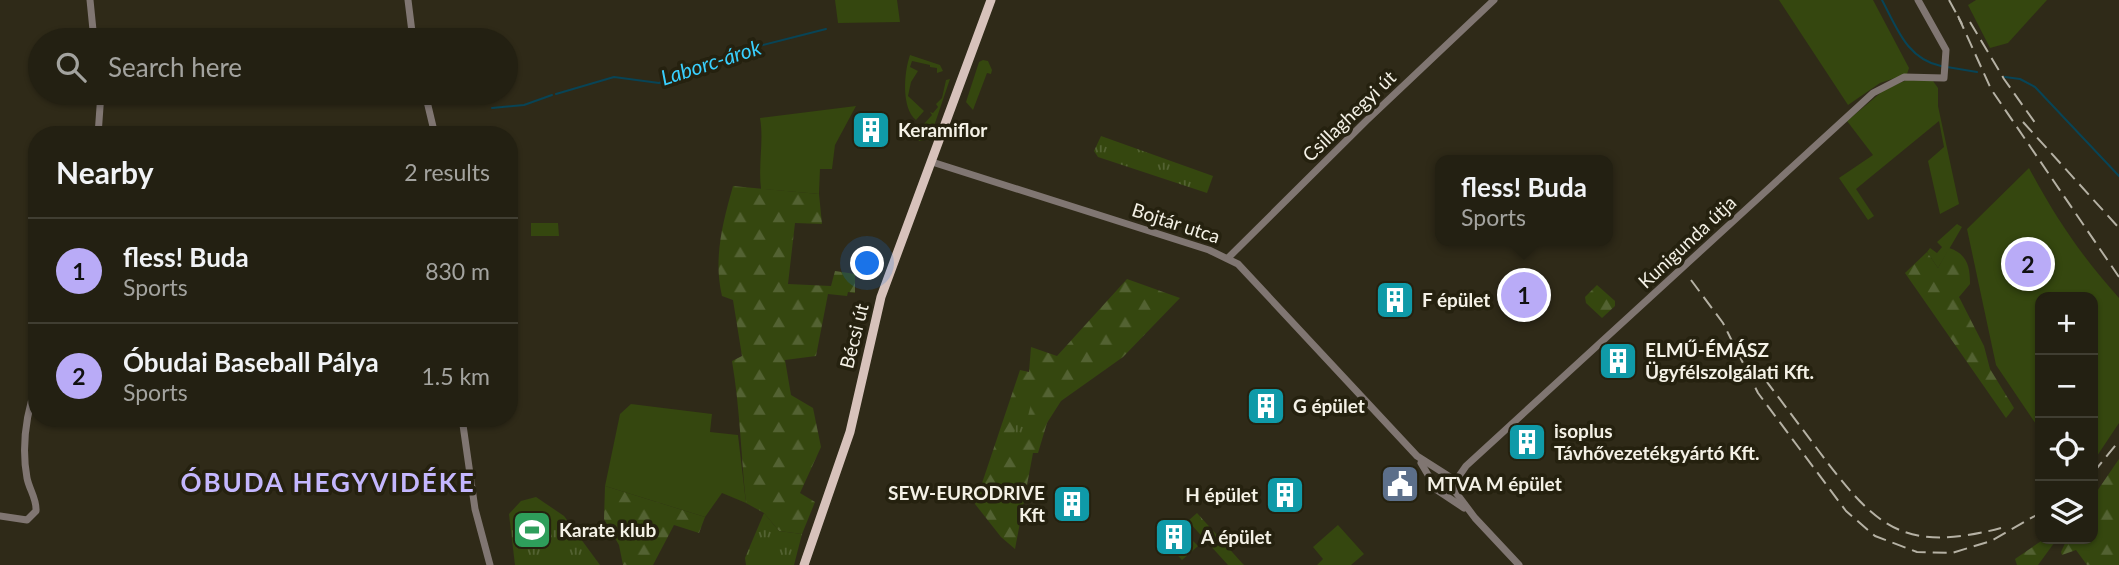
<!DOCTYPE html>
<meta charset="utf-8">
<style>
body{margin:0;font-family:Lato,sans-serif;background:#2b281b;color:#f1f3f6}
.controls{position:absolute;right:21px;bottom:21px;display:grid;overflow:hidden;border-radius:14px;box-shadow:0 2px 5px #0004}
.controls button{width:63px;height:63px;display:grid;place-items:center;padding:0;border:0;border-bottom:2px solid #403e32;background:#232012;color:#f1f3f6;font:35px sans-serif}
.you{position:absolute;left:868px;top:264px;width:24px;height:24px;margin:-18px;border:5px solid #fff;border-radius:50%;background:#1a73e8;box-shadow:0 0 0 10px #1a73e833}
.badge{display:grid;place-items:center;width:46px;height:46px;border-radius:50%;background:#b9abf7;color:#111;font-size:23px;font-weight:700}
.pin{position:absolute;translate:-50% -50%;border:4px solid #fff;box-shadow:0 2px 7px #0006}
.popup{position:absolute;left:1435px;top:155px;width:178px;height:91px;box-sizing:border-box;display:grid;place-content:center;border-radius:14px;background:#232012;filter:drop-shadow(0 2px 5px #0005);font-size:23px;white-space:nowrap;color:#a3a39f}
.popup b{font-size:26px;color:#f1f3f6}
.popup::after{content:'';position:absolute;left:50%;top:100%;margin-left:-14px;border:14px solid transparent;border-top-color:#232012}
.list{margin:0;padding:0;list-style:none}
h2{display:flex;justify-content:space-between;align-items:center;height:91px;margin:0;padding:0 28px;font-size:30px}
h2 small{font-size:23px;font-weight:400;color:#a3a39f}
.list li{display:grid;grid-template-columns:46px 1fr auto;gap:21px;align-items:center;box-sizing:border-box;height:105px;padding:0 28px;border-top:2px solid #403e32}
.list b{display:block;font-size:26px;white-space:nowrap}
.list p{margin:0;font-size:23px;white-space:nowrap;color:#a3a39f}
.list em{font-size:23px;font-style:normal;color:#a3a39f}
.icon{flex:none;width:38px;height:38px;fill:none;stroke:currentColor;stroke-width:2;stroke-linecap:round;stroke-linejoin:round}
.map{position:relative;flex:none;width:2119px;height:565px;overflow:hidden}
.search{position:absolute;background:#232012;box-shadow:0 2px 5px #0004;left:28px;top:28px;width:490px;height:77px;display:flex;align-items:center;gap:18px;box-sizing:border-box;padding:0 24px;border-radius:38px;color:#a3a39f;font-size:26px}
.panel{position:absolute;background:#232012;box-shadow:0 2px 5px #0004;left:28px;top:126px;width:490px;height:301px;border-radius:28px}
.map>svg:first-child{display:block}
.grass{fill:#35470f}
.forest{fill:url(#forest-firs)}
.park{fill:url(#park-tufts)}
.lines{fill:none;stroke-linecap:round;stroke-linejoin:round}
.stream{stroke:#084456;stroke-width:2}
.tertiary{stroke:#807672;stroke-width:7}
.primary{stroke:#d7c2bb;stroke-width:9}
.rail{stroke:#b5b1a4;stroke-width:2;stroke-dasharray:14 7;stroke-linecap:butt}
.labels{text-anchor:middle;stroke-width:7;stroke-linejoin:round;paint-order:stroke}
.street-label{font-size:19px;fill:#f4f1e6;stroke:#25210f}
.poi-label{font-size:19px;font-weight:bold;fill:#f4f1e6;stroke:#25210f;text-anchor:start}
.water-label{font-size:21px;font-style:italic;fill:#39d0ff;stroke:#25210f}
.district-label{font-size:26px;font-weight:bold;letter-spacing:2px;fill:#c4b7fe;stroke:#25210f}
</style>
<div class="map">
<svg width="2119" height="565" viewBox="0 0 2119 565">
<defs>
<pattern id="forest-firs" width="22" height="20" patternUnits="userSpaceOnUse" patternTransform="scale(1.75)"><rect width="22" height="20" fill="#35470f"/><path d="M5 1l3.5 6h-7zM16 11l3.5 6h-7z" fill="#536232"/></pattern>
<pattern id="park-tufts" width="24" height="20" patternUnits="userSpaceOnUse" patternTransform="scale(1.75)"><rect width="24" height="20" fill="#35470f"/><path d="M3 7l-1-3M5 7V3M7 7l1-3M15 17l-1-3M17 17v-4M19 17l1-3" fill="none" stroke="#536232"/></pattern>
</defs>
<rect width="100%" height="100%" fill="#2f2a18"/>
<g class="grass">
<polygon points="835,0 897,0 900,22 838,23"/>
<polygon points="1779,0 1873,0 1909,68 1907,74 1880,83 1848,105"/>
<polygon points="1976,0 2047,0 2008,43 1990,48 1968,5"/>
<path d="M910,55L940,65L943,71L937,73V68L930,67V65L912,61L910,67L918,71L911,82L908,96L924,111L916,120C901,108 904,72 910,55Z"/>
<polygon points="983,60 988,61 992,70 991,74 987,73 973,110 966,102 979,62"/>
<polygon points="950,79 931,135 925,140 919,141 916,133 932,115 930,112 933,113 938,107 936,104 942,98 946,80"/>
<polygon points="1909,79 1933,81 1938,88 1938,106 1959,204 1940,214 1928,161 1944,147 1939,121 1856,189 1874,216 1868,220 1839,178 1873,155 1847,121 1884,90"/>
<path d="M856,106L835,145L832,169H820L819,194L761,189C758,164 764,142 760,118Z"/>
<path d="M2029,168C2057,220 2080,254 2119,298V423L2093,462V297H2040V430L1996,365L1967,229Z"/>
<polygon points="531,223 558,223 559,236 531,236"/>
<polygon points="1957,224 1962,227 1938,268 1927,252 1930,248 1937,253 1942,247 1937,242"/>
<polygon points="631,404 712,414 710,432 738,435 746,503 722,493 705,517 605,486 620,414"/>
<polygon points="1338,525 1364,554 1351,565 1317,565 1323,559 1313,547"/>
</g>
<g class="forest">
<path d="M733,186L819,194L822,224L795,223L788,284L831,286L835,271L855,274V293L848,292L847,296L828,294L816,356L785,360L791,395L813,408L821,447L800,493L815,502L802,534L779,531L764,513L746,503C741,455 740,408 732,361L742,356L733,300L722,296C713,258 723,222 733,186Z"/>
<path d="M1949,248C1967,254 1970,266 1970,284L1959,297L1984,346L1990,369L2014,408L2006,418L1905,273L1927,252L1938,268Z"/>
<polygon points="1127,279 1180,298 1123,357 1061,401 1047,423 1038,453 1033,453 1015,549 1001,537 975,504 1020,370 1029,372 1031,347 1057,356"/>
<polygon points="1597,285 1615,301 1615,306 1602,318 1586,303 1585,297"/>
<polygon points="2119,459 2119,565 2087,565 2076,550 2062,555 2061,552 2067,539 2093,539 2093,497"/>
<polygon points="605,486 705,517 699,533 674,525 653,565 623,565 619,545 604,519"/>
<polygon points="2044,539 2057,539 2038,565 2017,565 2015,559"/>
</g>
<g class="park">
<polygon points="1101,136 1213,176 1207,193 1098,157 1094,151"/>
<polygon points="1022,402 1031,404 1023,436 1014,434"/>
<polygon points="536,497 564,516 600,565 515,565 509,514 521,501"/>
<polygon points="764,513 779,531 802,534 794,565 746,565 745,558"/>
<polygon points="1197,513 1242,563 1244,565 1228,565 1188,521"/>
<polygon points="1186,534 1198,546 1182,560 1171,548"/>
</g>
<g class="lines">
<g class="stream">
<path d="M1882,0C1897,28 1907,59 1941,66"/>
<polyline points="1947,67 1977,72"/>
<polyline points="2005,77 2020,79 2035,87 2119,176"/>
<polyline points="556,94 614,77 659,83 747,49 826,29"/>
<polyline points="492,108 524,105 552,95"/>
</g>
<g class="tertiary">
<polyline points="90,0 94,40"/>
<polyline points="408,0 413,40"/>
<polyline points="425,93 435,135"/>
<polyline points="98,135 101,93"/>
<polyline points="932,162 1209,250 1238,264 1417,456 1450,477 1454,490 1475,518 1519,565"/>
<polyline points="1228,258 1366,121 1494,0"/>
<polyline points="462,418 475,509 490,565"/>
<polyline points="1421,463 1437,490 1464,508"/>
<polyline points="1444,493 1450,489 1466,466 1873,93 1904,77 1944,78 1946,50 1918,0"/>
<path d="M0,516L27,520L36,511C37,499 29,489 27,478C21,445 26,414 37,383"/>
</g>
<polyline class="primary" points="804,565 850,432 881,297 991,0"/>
<g class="rail">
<polyline points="1949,0 1962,24"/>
<polyline points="1958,16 1991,89 2119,277"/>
<polyline points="1970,22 2004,79 2038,127"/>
<polyline points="2023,122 2119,228"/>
<polyline points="1691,280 1723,323 1758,393 1846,511 1875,536 1917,552 1952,553 1991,541 2040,513"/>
<path d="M1740,346C1766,381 1792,415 1818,450C1875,526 1902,554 2001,528"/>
<polyline points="2093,473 2119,441"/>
</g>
</g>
<defs>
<g id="building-square" transform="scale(2.0125)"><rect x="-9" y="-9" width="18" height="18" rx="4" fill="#0f9aa8" stroke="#25210f"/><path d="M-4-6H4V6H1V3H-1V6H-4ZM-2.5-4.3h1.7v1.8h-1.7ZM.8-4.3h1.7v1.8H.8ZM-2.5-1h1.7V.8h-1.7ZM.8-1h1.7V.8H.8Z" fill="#fff"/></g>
<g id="civic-square" transform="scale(2.0125)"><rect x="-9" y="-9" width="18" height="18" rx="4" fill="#5c6f8a" stroke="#25210f"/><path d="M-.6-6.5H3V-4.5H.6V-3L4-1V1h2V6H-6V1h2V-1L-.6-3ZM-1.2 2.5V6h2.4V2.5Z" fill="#fff"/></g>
<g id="stadium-square" transform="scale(2.0125)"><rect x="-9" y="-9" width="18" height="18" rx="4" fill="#2e9e5b" stroke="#25210f"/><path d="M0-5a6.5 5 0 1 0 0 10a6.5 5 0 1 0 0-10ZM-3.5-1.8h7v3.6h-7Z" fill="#fff"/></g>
</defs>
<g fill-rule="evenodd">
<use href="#building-square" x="871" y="130"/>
<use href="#building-square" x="1395" y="300"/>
<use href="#building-square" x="1618" y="361"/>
<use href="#building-square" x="1266" y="406"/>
<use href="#building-square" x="1527" y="442"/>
<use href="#civic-square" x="1400" y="484"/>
<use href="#building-square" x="1285" y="495"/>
<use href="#building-square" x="1072" y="504"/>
<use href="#stadium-square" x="532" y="530"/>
<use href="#building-square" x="1174" y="537"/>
</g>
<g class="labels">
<g class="street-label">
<text transform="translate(1349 116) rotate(-44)" y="7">Csillaghegyi út</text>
<text transform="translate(1176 223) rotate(18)" y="7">Bojtár utca</text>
<text transform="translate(1687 242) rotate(-43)" y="7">Kunigunda útja</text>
<text transform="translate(854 336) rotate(-76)" y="7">Bécsi út</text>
</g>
<g class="poi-label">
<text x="898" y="137">Keramiflor</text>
<text x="1422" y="307">F épület</text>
<text x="1645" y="357">ELMŰ-ÉMÁSZ<tspan x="1645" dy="22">Ügyfélszolgálati Kft.</tspan></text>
<text x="1293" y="413">G épület</text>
<text x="1554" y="438">isoplus<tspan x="1554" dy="22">Távhővezetékgyártó Kft.</tspan></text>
<text x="1427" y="491">MTVA M épület</text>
<text x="1045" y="500" text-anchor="end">SEW-EURODRIVE<tspan x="1045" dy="22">Kft</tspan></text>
<text x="1258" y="502" text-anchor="end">H épület</text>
<text x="559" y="537">Karate klub</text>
<text x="1201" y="544">A épület</text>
</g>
<g class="water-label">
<text transform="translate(711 63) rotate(-18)" y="7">Laborc-árok</text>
</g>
<g class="district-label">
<text x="328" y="492">ÓBUDA HEGYVIDÉKE</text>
</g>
</g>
</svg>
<div class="controls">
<button>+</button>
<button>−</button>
<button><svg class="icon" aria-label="locate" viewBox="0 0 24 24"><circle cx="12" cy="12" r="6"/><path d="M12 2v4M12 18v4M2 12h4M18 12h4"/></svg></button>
<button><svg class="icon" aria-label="layers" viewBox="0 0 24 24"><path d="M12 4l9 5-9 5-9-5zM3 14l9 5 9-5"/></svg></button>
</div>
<div class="you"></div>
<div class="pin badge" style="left:1524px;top:295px">1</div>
<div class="popup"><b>fless! Buda</b>Sports</div>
<div class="pin badge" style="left:2028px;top:264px">2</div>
<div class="search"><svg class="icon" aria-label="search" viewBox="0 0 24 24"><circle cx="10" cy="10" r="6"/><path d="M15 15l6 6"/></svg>Search here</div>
<section class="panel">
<h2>Nearby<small>2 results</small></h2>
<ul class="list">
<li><span class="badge">1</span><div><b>fless! Buda</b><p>Sports</p></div><em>830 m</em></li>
<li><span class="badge">2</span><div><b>Óbudai Baseball Pálya</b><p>Sports</p></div><em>1.5 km</em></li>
</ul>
</section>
</div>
